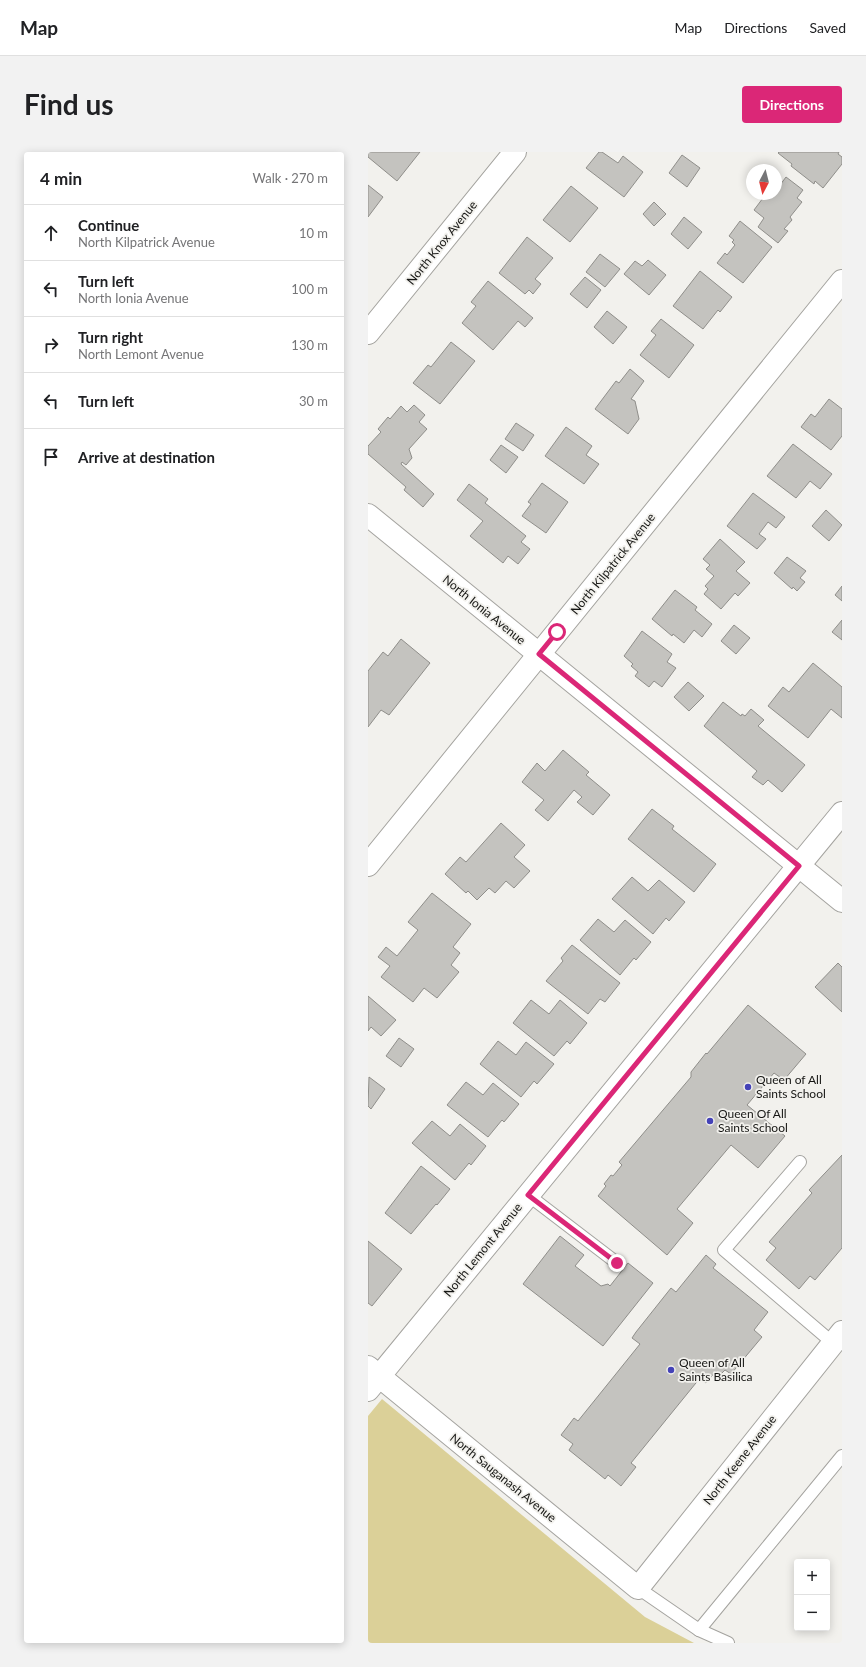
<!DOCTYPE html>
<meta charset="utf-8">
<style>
body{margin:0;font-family:Lato,sans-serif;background:#f2f2f2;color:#202124}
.controls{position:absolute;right:12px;bottom:12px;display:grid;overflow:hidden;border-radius:4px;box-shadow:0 2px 10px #0003}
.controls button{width:36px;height:36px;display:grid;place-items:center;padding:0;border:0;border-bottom:1px solid #e0e0e0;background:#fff;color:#202124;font:20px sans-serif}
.compass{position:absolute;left:378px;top:12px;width:36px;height:36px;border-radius:50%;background:#fff;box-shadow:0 2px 10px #0003;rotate:187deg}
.stop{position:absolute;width:12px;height:12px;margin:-9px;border:3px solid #db2777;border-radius:50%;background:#fff}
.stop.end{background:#db2777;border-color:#fff;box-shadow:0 1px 4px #0008}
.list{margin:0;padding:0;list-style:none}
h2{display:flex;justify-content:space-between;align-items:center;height:52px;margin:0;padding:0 16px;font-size:17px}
h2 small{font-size:13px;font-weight:400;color:#757577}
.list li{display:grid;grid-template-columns:26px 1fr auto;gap:12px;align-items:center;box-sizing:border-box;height:56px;padding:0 16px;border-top:1px solid #e0e0e0}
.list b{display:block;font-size:15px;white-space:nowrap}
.list p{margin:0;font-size:13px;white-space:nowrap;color:#757577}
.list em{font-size:13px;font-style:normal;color:#757577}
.icon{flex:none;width:22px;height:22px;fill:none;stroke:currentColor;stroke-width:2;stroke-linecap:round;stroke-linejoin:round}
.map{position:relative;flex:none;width:474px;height:1491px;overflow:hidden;border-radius:4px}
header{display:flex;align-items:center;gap:24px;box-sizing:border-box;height:56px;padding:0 20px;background:#fff;border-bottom:1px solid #e0e0e0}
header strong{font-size:19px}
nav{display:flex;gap:22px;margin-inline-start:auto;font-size:14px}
.intro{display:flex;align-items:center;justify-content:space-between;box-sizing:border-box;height:96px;padding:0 24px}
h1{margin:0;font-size:28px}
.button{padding:10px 18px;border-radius:4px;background:#db2777;color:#fff;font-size:14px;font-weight:700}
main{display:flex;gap:24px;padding:0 24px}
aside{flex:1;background:#fff;border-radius:4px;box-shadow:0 2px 10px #0003}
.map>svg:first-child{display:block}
.green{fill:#dbd098}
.building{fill:#c4c3bf;stroke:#8f8e8a}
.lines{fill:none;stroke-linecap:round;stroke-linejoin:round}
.service-casing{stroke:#a4a39f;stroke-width:14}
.minor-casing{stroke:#a4a39f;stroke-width:24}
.service{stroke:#fff;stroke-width:12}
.minor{stroke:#fff;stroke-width:22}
.route{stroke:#db2777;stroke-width:5}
.poi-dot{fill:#4442b7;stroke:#f2f1ed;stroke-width:1.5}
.labels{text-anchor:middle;stroke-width:3.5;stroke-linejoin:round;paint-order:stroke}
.street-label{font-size:12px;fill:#161614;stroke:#f2f1ed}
.poi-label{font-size:12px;fill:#161614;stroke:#f2f1ed;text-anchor:start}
</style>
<header>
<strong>Map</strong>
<nav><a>Map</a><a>Directions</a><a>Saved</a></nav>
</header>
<div class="intro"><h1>Find us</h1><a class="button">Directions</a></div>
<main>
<aside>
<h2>4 min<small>Walk · 270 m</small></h2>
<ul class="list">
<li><svg class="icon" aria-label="ahead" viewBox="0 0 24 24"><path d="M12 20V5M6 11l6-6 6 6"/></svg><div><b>Continue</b><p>North Kilpatrick Avenue</p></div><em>10 m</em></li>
<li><svg class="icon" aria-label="left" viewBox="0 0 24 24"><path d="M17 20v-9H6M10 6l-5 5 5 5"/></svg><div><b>Turn left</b><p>North Ionia Avenue</p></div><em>100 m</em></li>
<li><svg class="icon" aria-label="right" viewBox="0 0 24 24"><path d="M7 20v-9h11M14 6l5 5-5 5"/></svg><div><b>Turn right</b><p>North Lemont Avenue</p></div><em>130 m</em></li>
<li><svg class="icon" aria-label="left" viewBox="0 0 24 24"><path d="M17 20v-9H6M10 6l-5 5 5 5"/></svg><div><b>Turn left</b></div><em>30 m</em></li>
<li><svg class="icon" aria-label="arrive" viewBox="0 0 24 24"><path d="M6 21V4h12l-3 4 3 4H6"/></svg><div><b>Arrive at destination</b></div></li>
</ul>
</aside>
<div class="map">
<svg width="474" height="1491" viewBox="0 0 474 1491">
<rect width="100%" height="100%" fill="#f2f1ed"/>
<polygon class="green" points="14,1247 277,1465 326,1491 0,1491 0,1264"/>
<g class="building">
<polygon points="0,0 52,0 29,29 0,5"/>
<polygon points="231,0 234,0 250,11 255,4 275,20 256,45 218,16"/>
<polygon points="411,0 471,0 470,2 474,5 474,12 455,36 447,29 446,32 423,14 424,12 410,1"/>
<polygon points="314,3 332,16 319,35 301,21"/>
<polygon points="418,25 435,38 429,46 434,50 422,65 424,68 416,77 420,79 410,91 390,75 396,66 386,58 398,42 408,42 408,30 412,33"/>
<polygon points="0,33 15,45 0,65"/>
<polygon points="203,34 230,56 202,90 175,68"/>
<polygon points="286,50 298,62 286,74 275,62"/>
<polygon points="316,65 334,80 320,97 303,82"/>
<polygon points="372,69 404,95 375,131 349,111 357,101 359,103 367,93 364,90 366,88 361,84"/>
<polygon points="159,85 185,106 167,127 173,132 165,142 161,138 157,142 131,121"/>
<polygon points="232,102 252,117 237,135 218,120"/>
<polygon points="280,108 298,123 281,143 256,122 267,109 274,114"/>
<polygon points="332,119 364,145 352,160 350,158 335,177 305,154"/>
<polygon points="217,125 233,138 219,156 202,142"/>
<polygon points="120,129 165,166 157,175 150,169 125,198 94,171 108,154 103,150"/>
<polygon points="239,159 259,175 245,192 226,175"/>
<polygon points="293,167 326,193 301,226 272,203 288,183 283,179"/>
<polygon points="83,190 107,209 72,252 45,231 60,213 63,215"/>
<polygon points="262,217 276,229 263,247 267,249 271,267 260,282 227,257 248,229 251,231"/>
<polygon points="461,247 474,257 474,284 463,298 433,275 443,262 447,265"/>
<polygon points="46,253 57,263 51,270 59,277 41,297 44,306 38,313 34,310 33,312 66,342 55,355 36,338 38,335 0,302 0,294 13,280 10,277 20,265 22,267 33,254 39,260"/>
<polygon points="148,271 166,283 155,299 137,287"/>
<polygon points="198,275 224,294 218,303 231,312 216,332 177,304"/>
<polygon points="425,292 464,322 452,337 442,329 428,346 399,324"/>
<polygon points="133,293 150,305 138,321 122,308"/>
<polygon points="174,331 200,350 178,381 154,364 163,352 160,350"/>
<polygon points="101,332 120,347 117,351 158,384 153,390 162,397 150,412 140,404 135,411 102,384 115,369 89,348"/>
<polygon points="385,341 417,365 408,376 400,370 391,382 398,387 389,397 359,374"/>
<polygon points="458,358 474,373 461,389 444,374"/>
<polygon points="352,387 377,410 368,419 382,431 370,444 367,441 353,457 336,442 340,437 337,434 346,424 338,417 342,413 335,407"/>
<polygon points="419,405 438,419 432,426 437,430 429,439 425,435 424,437 406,421"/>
<polygon points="474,434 474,449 467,443"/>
<polygon points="307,438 329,455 327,458 344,472 334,485 326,478 316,491 305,482 304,484 284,467"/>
<polygon points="474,468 474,488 464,480"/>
<polygon points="366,473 382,486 368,502 353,489"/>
<polygon points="274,479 304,502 299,510 308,516 294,535 286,529 281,535 267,524 270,520 263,514 265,512 256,504"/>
<polygon points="33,487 62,511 21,563 13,558 0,575 0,519 15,500 20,504"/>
<polygon points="445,511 474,535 474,566 463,557 440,586 400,554 415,535 421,540"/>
<polygon points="320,530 336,544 321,559 306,545"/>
<polygon points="355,550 373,564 374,562 377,564 383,557 396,568 390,574 437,613 414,640 400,628 395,633 384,625 389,619 336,574"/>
<polygon points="195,598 221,620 218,623 242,643 225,663 209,650 214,645 206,638 180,669 167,658 176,648 154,630 169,611 177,619"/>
<polygon points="284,657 306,674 304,677 348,712 326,740 260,687"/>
<polygon points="133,671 157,693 146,705 162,719 146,736 138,729 127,741 121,736 109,748 100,739 98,741 77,722 92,705 98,710"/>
<polygon points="264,725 280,739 291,728 317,750 301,769 298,766 285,782 244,747"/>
<polygon points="64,741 103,772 85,795 92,801 83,813 91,820 69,846 56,836 45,850 13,825 22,814 10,805 18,795 29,804 50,778 40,770"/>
<polygon points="230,767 246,780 257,768 283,790 268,808 266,806 252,823 212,788"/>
<polygon points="204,793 252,831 237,850 232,847 220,862 178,829 195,809 193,806"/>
<polygon points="470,811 474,815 474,860 447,835"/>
<polygon points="0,844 28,868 13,884 3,875 0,879"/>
<polygon points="163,848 181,862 192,848 219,871 202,892 199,889 186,904 145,871"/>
<polygon points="380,853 438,902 416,928 406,921 379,953 417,984 390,1016 363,993 309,1057 325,1071 299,1103 230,1044 238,1034 236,1032 243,1023 245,1024 254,1013 251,1010 323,925 323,920 338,901 339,902"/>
<polygon points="31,886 46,897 33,915 18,904"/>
<polygon points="130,889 148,903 158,890 186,912 169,932 166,929 153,945 112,912"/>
<polygon points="1,925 17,937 3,957 0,954"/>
<polygon points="98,930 115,943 125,931 151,952 136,970 134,968 120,985 79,953"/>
<polygon points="64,969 82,984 92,972 118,994 103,1013 101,1011 87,1028 44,991"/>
<polygon points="474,1003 474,1096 447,1128 442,1124 431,1137 398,1108 408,1096 401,1090 444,1041 441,1038"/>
<polygon points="53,1014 82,1037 69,1053 68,1052 43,1082 17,1061"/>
<polygon points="192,1084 216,1103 207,1114 233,1134 240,1132 242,1134 260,1111 285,1131 235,1194 155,1132"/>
<polygon points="0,1089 34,1117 4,1154 0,1151"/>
<polygon points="338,1103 348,1112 345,1116 400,1160 386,1178 394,1185 363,1222 357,1218 352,1223 348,1219 338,1231 332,1226 263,1311 268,1315 253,1334 240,1323 237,1327 201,1298 205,1292 193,1283 206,1266 210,1269 272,1192 264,1186 268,1180 303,1136 308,1140"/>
</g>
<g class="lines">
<g class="service-casing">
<g id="service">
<polyline points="432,1010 356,1098 465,1191"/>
<polyline points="160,1043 249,1111"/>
<polyline points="270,1436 331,1478 360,1491"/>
<polyline points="331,1478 474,1304"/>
</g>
</g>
<g class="minor-casing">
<g id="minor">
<polyline points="0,181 147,0"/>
<polyline points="0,363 474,749"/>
<polyline points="0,713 474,129"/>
<polyline points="0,1215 270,1436 474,1180"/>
<polyline points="0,1238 474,661"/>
</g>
</g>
<use href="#service" class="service"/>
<use href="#minor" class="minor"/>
</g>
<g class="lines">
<polyline class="route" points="189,480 171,502 431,714 160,1043 249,1111"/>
</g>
<g class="poi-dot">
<circle cx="380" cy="935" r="4"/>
<circle cx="342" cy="969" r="4"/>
<circle cx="303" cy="1218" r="4"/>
</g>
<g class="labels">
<g class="street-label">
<text transform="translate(74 91) rotate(-51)" y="4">North Knox Avenue</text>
<text transform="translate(245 412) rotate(-51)" y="4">North Kilpatrick Avenue</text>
<text transform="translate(116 458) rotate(39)" y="4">North Ionia Avenue</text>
<text transform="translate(115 1098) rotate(-51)" y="4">North Lemont Avenue</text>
<text transform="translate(372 1308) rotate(-52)" y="4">North Keene Avenue</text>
<text transform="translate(135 1326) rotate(39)" y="4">North Sauganash Avenue</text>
</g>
<g class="poi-label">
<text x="388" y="932">Queen of All<tspan x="388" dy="14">Saints School</tspan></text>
<text x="350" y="966">Queen Of All<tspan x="350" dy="14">Saints School</tspan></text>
<text x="311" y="1215">Queen of All<tspan x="311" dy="14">Saints Basilica</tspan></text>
</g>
</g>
</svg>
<div class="controls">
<button>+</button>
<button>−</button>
</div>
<svg class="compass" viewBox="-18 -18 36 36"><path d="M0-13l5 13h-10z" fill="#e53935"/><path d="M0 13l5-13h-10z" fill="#757577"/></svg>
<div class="stop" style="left:189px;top:480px"></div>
<div class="stop end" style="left:249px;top:1111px"></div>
</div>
</main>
